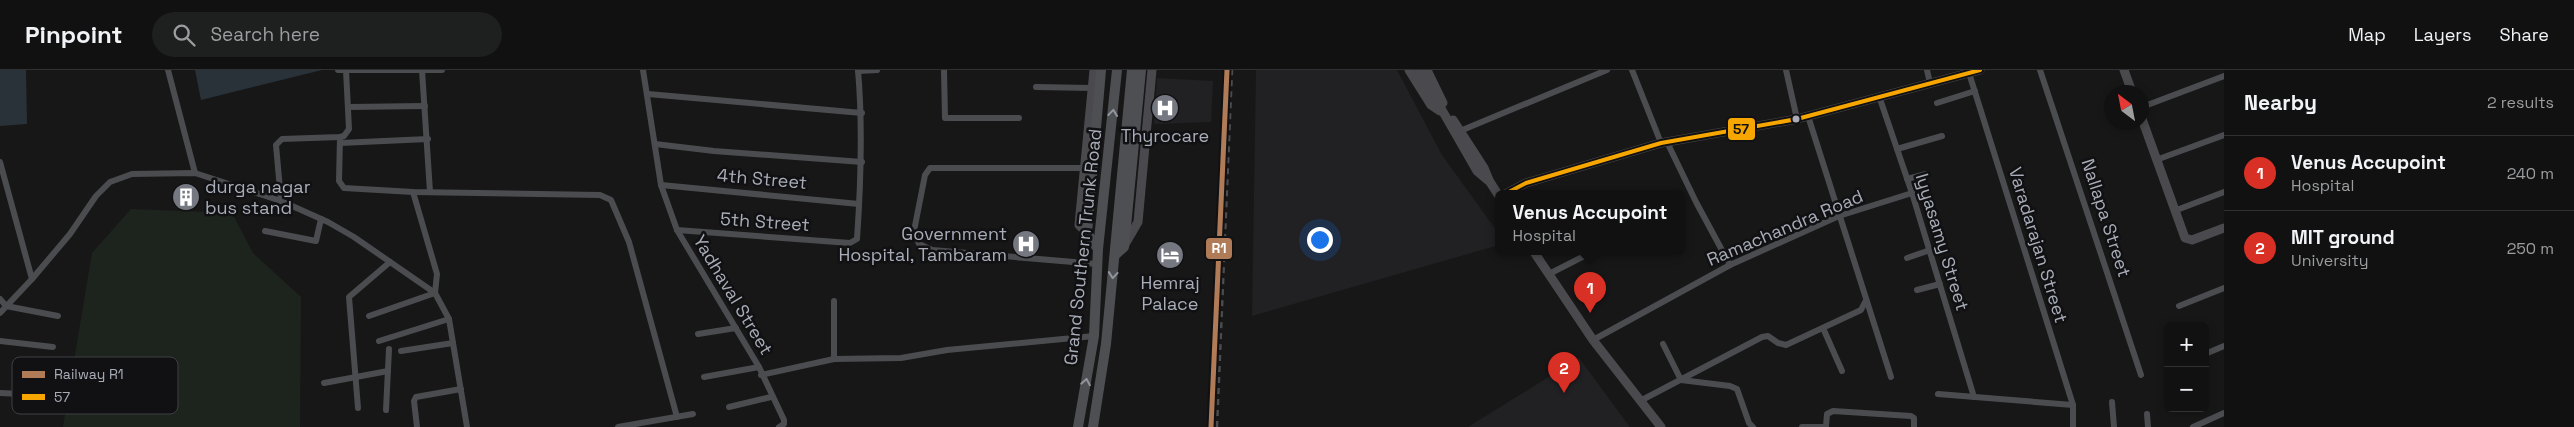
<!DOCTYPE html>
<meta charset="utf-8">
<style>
body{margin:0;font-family:"Space Grotesk",sans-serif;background:#1e1f1f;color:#f1f3f6}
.controls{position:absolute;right:15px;bottom:15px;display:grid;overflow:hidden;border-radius:8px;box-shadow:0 2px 8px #0003}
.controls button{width:45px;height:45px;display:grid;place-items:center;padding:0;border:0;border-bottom:1px solid #303131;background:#111;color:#f1f3f6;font:25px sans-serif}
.compass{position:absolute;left:2104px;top:15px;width:45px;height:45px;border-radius:50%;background:#111;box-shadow:0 2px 8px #0003;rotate:328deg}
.you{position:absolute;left:1319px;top:169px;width:18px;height:18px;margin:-12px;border:4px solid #fff;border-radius:50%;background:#1a73e8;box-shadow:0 0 0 8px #1a73e833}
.badge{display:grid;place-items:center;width:32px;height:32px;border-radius:50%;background:#d93025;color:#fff;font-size:16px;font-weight:700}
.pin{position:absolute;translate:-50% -41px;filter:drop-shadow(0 1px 2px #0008)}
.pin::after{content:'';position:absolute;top:26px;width:18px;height:15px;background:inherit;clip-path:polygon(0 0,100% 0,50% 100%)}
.popup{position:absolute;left:1495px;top:120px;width:190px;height:65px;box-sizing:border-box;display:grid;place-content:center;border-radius:8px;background:#111;filter:drop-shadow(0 1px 4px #0005);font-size:16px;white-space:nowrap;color:#9c9d9f}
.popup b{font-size:19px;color:#f1f3f6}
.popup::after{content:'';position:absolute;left:50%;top:100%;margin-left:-10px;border:10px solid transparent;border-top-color:#111}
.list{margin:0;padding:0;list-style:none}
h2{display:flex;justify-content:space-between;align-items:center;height:65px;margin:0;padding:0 20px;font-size:21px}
h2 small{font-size:16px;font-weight:400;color:#9c9d9f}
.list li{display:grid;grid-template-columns:32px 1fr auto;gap:15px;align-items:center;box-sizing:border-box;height:75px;padding:0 20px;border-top:1px solid #303131}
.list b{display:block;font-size:19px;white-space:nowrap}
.list p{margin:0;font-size:16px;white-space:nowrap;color:#9c9d9f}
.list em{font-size:16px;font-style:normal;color:#9c9d9f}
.icon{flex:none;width:28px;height:28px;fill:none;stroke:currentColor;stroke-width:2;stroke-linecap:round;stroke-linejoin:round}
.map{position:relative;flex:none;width:2224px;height:357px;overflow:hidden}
header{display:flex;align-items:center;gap:30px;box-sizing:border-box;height:70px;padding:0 25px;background:#111;border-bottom:1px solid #303131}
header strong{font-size:24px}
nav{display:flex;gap:28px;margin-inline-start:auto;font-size:18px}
.search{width:350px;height:45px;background:#1e1f1f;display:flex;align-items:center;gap:12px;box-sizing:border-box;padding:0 18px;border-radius:28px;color:#9c9d9f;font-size:19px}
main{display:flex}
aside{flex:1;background:#111}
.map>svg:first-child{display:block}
.built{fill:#212123}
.green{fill:#1d241e}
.water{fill:#2a3239}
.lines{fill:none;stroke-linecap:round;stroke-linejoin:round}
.street{stroke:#4b4c50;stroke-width:6}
.secondary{stroke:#4a4a4e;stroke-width:9}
.primary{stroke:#4d4f52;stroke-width:10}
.rail{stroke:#4b4c4f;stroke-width:2.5;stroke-dasharray:6 5;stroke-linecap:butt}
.bus-1-casing{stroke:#111113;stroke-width:8}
.bus-1{stroke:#f7a600;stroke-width:4}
.rail-1-casing{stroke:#111113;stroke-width:9}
.rail-1{stroke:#b07c57;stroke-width:5}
.oneway{stroke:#91969e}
.bus-dot{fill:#a8adb8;stroke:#111113;stroke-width:2}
.labels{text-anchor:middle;stroke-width:5;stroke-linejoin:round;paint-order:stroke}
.poi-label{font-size:18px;fill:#a8adb8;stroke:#111113}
.street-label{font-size:18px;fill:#a8adb8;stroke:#111113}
.key{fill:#111113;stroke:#3e4045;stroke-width:1}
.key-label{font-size:14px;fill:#a8adb8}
.line-badge{stroke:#111113;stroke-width:2}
.badge-label{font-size:14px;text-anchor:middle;font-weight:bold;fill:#fff}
.pale-badge-label{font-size:14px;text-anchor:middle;font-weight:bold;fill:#111}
</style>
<header>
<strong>Pinpoint</strong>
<div class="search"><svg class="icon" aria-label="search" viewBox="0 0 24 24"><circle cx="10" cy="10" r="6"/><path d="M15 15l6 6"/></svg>Search here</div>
<nav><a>Map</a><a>Layers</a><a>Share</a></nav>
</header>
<main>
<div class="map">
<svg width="2224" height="357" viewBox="0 0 2224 357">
<rect width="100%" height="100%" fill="#171717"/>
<g class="built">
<polygon points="1256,0 1397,0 1442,85 1499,164 1499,175 1252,246"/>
<polygon points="1157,8 1213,11 1211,52 1154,54"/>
<polygon points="1579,288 1630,357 1468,357"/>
</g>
<polygon class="green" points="131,139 232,143 253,183 301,227 300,357 63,357 92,183"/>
<g class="water">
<polygon points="0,0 26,0 27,54 0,56"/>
<polygon points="195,0 322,0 201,30"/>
</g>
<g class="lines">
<g class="street">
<polyline points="168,0 195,103"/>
<polyline points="338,0 442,0"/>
<polyline points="422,0 430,122"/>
<polyline points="643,0 661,115 677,160 759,297 784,350 784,354 779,357"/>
<polyline points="944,0 945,48 1019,48"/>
<polyline points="1632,0 1661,73"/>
<polyline points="1786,0 1797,49"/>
<polyline points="1927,0 1930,13"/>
<polyline points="2040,0 2141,305"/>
<polyline points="858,1 877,0"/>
<polyline points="1969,3 2073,335 2073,357"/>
<polyline points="1036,17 1092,18"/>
<polyline points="648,24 862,43"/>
<polyline points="1879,26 1912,123 1974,327"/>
<polyline points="1937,33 1975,21"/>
<polyline points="348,37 425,36"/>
<polyline points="2142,37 2224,6"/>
<polyline points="1808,46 1891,307"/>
<polyline points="1460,61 1607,0"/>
<polyline points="340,67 339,111 344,118 413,122 600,125 611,130 629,172 677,347"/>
<polyline points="1667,72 1696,132 1730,195"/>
<polyline points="340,73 428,69"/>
<polyline points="655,74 714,81 862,92"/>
<polyline points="1897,79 1942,66"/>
<polyline points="2156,90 2224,65"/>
<polyline points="0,92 32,209"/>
<polyline points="1084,98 930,98 925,105 914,161 919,174 932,180 1097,194"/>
<polyline points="1907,109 1926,104"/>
<polyline points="661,115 859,134"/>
<polyline points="281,131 276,75 282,69 340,67 344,66 349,59 346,0"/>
<polyline points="2174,141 2224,122"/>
<path d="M677,160L850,173L857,169C861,112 863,57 858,0"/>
<polyline points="265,161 316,171 321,149"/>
<polyline points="1907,188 1930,180"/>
<polyline points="1549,204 1592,182"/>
<polyline points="1917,220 1940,214"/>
<polyline points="0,229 6,236 58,246"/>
<polyline points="834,231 834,289"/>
<polyline points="2179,236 2224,218"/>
<polyline points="0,243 32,209 70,164 96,126 110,112 132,104 195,103 281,131 328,152 354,167 435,223 449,249 467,357"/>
<polyline points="369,246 435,223 437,204 413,122"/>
<polyline points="1823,258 1842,301"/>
<polyline points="698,264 736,258"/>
<polyline points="1593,270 1730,195 1839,146 1912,123"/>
<polyline points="0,271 53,277"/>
<polyline points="379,271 449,249"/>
<polyline points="1663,274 1681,310 1730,316 1737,319 1749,353 1753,357"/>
<polyline points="401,281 453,273"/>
<polyline points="2205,284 2224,276"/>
<polyline points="761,305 834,289 901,288 947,280 1094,266"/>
<polyline points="704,307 759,297"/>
<polyline points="324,313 388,301"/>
<polyline points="0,323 46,325"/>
<polyline points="1938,324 2073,335"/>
<polyline points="1640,331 1762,267 1768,266 1778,273 1786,275 1861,240 1865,232"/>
<polyline points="2112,332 2114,357"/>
<polyline points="729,337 771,327"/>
<polyline points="358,338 349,227 390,192"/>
<polyline points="386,340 389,279"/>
<polyline points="2147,344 2148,357"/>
<polyline points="1826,356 1827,344 1833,341 1911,346 1914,348 1914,357"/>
<polyline points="417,357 414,331 416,327 461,319"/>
<polyline points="618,357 693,344"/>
<polyline points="1802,357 1826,357"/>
<polyline points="2193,357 2224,343"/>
</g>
<g class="secondary">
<polyline points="1409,0 1431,35 1440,41"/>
<polyline points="1419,0 1477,101 1490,112 1499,126"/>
<polyline points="1427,0 1443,33"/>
<polyline points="2124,0 2132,22"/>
<polyline points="2142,49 2185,168 2192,170 2224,158"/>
<polyline points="1453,50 1484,98 1489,110"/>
<polyline points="1505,124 1526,113 1661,73 1797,49 1980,0"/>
<polyline points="1087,163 1079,155 1094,0"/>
<polyline points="1124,176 1138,152 1152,0"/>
<polyline points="1534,182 1593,270 1661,357"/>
</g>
<g class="primary">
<polyline points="1098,179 1087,163 1101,0"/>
<polyline points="1115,185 1124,177 1141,0"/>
<polyline points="1078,357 1094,266 1098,179 1117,0"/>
<polyline points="1093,357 1106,274 1132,0"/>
</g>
<polyline class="rail" points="1217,357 1232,0"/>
<g class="bus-1-casing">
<polyline id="bus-1" points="1505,124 1526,113 1661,73 1797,49 1980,0"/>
</g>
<use href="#bus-1" class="bus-1"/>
<g class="rail-1-casing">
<polyline id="rail-1" points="1211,357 1227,0"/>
</g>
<use href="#rail-1" class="rail-1"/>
</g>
<defs><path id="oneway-chevron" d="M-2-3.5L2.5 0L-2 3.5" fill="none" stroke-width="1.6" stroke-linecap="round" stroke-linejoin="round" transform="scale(1.25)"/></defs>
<g class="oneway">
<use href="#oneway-chevron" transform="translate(1113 43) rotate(-84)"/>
<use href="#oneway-chevron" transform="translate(1113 205) rotate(95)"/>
<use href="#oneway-chevron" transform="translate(1086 312) rotate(-80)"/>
</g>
<defs>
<g id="hospital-disc" transform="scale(1.4375)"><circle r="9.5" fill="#757880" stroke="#111113"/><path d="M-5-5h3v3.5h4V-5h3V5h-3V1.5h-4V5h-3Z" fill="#fff"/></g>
<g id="building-disc" transform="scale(1.4375)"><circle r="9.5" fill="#757880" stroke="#111113"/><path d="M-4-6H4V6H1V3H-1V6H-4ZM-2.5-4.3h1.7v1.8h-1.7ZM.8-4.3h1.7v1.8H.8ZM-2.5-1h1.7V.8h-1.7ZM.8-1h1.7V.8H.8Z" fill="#fff"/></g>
<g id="hotel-disc" transform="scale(1.4375)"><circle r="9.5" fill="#757880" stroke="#111113"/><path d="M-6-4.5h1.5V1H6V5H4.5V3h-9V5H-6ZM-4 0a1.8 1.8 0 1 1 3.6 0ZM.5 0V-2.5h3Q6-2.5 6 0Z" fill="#fff"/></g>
</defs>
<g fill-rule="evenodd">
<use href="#hospital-disc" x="1165" y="38"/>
<use href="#building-disc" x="186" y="127"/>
<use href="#hospital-disc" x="1026" y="174"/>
<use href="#hotel-disc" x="1170" y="185"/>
</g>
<circle class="bus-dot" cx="1796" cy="49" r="4.5"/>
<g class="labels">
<g class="poi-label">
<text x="1165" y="72">Thyrocare</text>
<text x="205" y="123" text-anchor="start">durga nagar<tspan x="205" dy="21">bus stand</tspan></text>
<text x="1007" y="170" text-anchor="end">Government<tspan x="1007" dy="21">Hospital, Tambaram</tspan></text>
<text x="1170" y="219">Hemraj<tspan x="1170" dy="21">Palace</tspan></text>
</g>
<g class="street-label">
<text transform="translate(762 109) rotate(5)" y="6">4th Street</text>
<text transform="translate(2106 148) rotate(72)" y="6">Nallapa Street</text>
<text transform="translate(765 152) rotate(4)" y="6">5th Street</text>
<text transform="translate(1785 158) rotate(-23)" y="6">Ramachandra Road</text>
<text transform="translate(1942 172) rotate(73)" y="6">Iyyasamy Street</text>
<text transform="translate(2038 175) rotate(73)" y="6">Varadarajan Street</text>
<text transform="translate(1083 177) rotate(-84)" y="6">Grand Southern Trunk Road</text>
<text transform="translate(733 225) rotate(59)" y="6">Yadhaval Street</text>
</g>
</g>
<rect x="12" y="287" width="166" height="57" rx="8" class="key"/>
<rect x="22" y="301" width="23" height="7" fill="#b07c57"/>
<rect x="22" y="324" width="23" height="6" fill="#f7a600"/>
<g class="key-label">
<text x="54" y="309">Railway R1</text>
<text x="54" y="332">57</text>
</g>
<g class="line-badge">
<rect x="1727" y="47" width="29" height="24" rx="5" fill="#f7a600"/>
<rect x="1205" y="167" width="28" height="23" rx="5" fill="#b07c57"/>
</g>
<g class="badge-label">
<text x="1219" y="183">R1</text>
</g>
<g class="pale-badge-label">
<text x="1741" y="64">57</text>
</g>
</svg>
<div class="controls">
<button>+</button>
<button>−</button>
</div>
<svg class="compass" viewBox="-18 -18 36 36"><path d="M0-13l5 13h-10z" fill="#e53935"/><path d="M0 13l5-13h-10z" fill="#9c9d9f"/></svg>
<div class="you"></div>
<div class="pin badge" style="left:1590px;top:243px">1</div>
<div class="popup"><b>Venus Accupoint</b>Hospital</div>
<div class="pin badge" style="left:1564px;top:323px">2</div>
</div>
<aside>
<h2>Nearby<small>2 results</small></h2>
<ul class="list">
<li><span class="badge">1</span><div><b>Venus Accupoint</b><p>Hospital</p></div><em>240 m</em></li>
<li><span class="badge">2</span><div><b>MIT ground</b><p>University</p></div><em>250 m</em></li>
</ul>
</aside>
</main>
